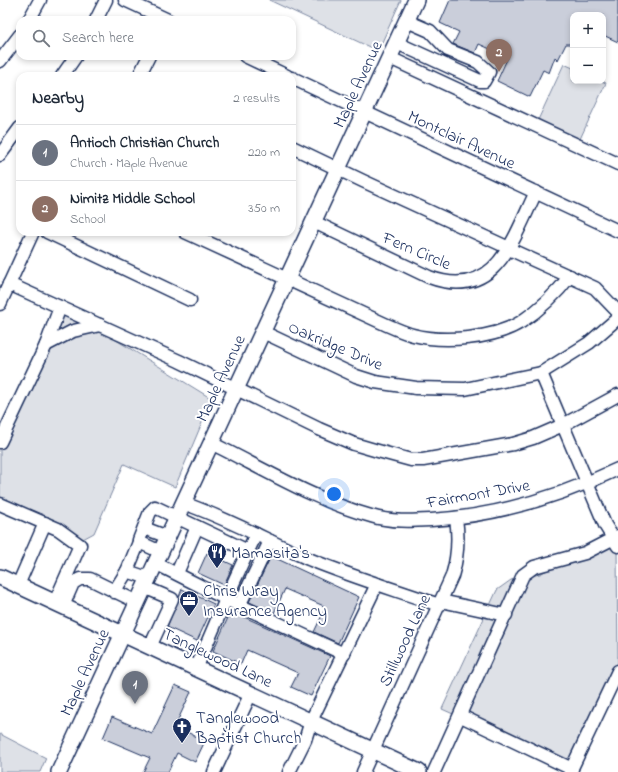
<!DOCTYPE html>
<meta charset="utf-8">
<style>
body{margin:0;font-family:"Indie Flower",sans-serif;background:#f2f2f3;color:#1f2937}
.controls{position:absolute;right:12px;top:12px;display:grid;overflow:hidden;border-radius:8px;box-shadow:0 2px 6px #0003}
.controls button{width:36px;height:36px;display:grid;place-items:center;padding:0;border:0;border-bottom:1px solid #e0e1e3;background:#fff;color:#1f2937;font:20px sans-serif}
.you{position:absolute;left:334px;top:494px;width:14px;height:14px;margin:-10px;border:3px solid #fff;border-radius:50%;background:#1a73e8;box-shadow:0 0 0 6px #1a73e833}
.badge{display:grid;place-items:center;width:26px;height:26px;border-radius:50%;background:#2563eb;color:#fff;font-size:13px;font-weight:700}
.pin{position:absolute;translate:-50% -33px;filter:drop-shadow(0 1px 2px #0008)}
.pin::after{content:'';position:absolute;top:21px;width:14px;height:12px;background:inherit;clip-path:polygon(0 0,100% 0,50% 100%)}
.list{margin:0;padding:0;list-style:none}
h2{display:flex;justify-content:space-between;align-items:center;height:52px;margin:0;padding:0 16px;font-size:17px}
h2 small{font-size:13px;font-weight:400;color:#747a83}
.list li{display:grid;grid-template-columns:26px 1fr auto;gap:12px;align-items:center;box-sizing:border-box;height:56px;padding:0 16px;border-top:1px solid #e0e1e3}
.list b{display:block;font-size:15px;white-space:nowrap}
.list p{margin:0;font-size:13px;white-space:nowrap;color:#747a83}
.list em{font-size:13px;font-style:normal;color:#747a83}
.icon{flex:none;width:22px;height:22px;fill:none;stroke:currentColor;stroke-width:2;stroke-linecap:round;stroke-linejoin:round}
.map{position:relative;flex:none;width:618px;height:772px;overflow:hidden}
.search{position:absolute;background:#fff;box-shadow:0 2px 6px #0003;left:16px;top:16px;width:280px;height:44px;display:flex;align-items:center;gap:10px;box-sizing:border-box;padding:0 14px;border-radius:12px;color:#747a83;font-size:15px}
.panel{position:absolute;background:#fff;box-shadow:0 2px 6px #0003;left:16px;top:72px;width:280px;height:164px;border-radius:12px}
.map>svg:first-child{display:block}
.green{fill:#dee1e7;stroke:#7c88a2}
.building{fill:#caceda;stroke:#1b2f5e}
.lines{fill:none;stroke-linecap:round;stroke-linejoin:round}
.minor-casing{stroke:#1b2f5e;stroke-width:15}
.major-casing{stroke:#1b2f5e;stroke-width:18}
.minor{stroke:#fff;stroke-width:12}
.major{stroke:#fff;stroke-width:15}
.labels{text-anchor:middle;stroke-width:4;stroke-linejoin:round;paint-order:stroke}
.street-label{font-size:17px;fill:#1b2f5e;stroke:#fff}
.poi-label{font-size:17px;fill:#1b2f5e;stroke:#fff;text-anchor:start}
</style>
<div class="map">
<svg width="618" height="772" viewBox="0 0 618 772">
<rect width="100%" height="100%" fill="#fff"/>
<filter id="ink" filterUnits="userSpaceOnUse"><feTurbulence type="fractalNoise" baseFrequency=".025" numOctaves="2"/><feDisplacementMap in="SourceGraphic" scale="8" xChannelSelector="R" yChannelSelector="G"/><feConvolveMatrix kernelMatrix="1 2 1 2 8 2 1 2 1" color-interpolation-filters="sRGB"/></filter>
<g filter="url(#ink)">
<g class="green">
<polygon points="269,0 401,0 378,51"/>
<polygon points="564,64 573,68 573,81 601,81 606,83 580,139 538,120"/>
<polygon points="64,308 212,399 175,487 124,464 94,533 81,540 0,502 0,446"/>
<polygon points="617,545 618,671 573,768 442,709 497,590 511,580 540,574 587,548"/>
<polygon points="0,734 46,758 40,772 0,772"/>
</g>
<g class="building">
<polygon points="450,0 618,0 618,42 603,35 603,15 573,15 573,44 566,44 558,60 555,57 549,73 543,70 530,97 497,81 508,57 479,44 475,53 453,44 459,32 440,23"/>
<polygon points="207,553 233,565 224,585 198,573"/>
<polygon points="271,556 359,597 338,643 314,632 326,607 285,589 274,613 249,602"/>
<polygon points="182,589 214,604 197,641 167,627"/>
<polygon points="231,611 330,656 311,696 291,687 298,673 247,650 241,664 213,651"/>
<polygon points="175,685 191,692 175,726 205,741 195,762 177,753 168,772 143,772 150,758 103,738 112,717 152,734"/>
</g>
<g class="lines">
<g class="minor-casing">
<g id="minor">
<polyline points="125,0 168,20"/>
<polyline points="29,20 40,0"/>
<polyline points="96,20 106,0"/>
<polyline points="397,43 480,81 484,81 489,72 478,62 448,50 430,31 407,21"/>
<polyline points="245,56 287,76"/>
<polyline points="390,58 618,164"/>
<polyline points="0,61 20,35"/>
<polyline points="62,76 76,56"/>
<polyline points="139,76 149,56"/>
<polyline points="292,78 618,231"/>
<polyline points="292,147 363,181 509,248"/>
<polyline points="0,155 20,128"/>
<path d="M314,222L429,277C496,302 513,239 536,192"/>
<polyline points="47,232 190,300"/>
<path d="M185,232L387,325C396,329 405,333 413,335C444,343 494,339 521,322C539,310 557,293 570,276"/>
<polyline points="509,249 595,288 618,312"/>
<polyline points="9,284 179,361 319,429 354,444 378,451 411,460 423,460 513,444 533,438 563,425 618,395"/>
<polyline points="0,304 33,232"/>
<polyline points="263,332 356,376 375,382 416,388 465,389 541,373 589,343 618,318"/>
<polyline points="46,345 73,331 100,325"/>
<polyline points="541,373 605,525 618,546"/>
<polyline points="0,442 46,345 60,307"/>
<path d="M211,443C262,468 316,501 371,516C391,522 411,521 431,520C497,516 559,497 618,469"/>
<path d="M183,503C227,518 268,541 311,560C353,577 396,590 439,605"/>
<polyline points="0,504 58,529 80,545 55,602"/>
<polyline points="144,528 168,537"/>
<polyline points="248,551 226,599 344,654"/>
<polyline points="161,552 141,543 139,540 150,512 155,507 248,551 256,534"/>
<polyline points="155,563 226,599 196,669"/>
<polyline points="127,571 139,542"/>
<polyline points="177,573 197,527"/>
<polyline points="18,585 45,523"/>
<polyline points="144,587 172,599 150,647"/>
<polyline points="114,592 127,571 148,578"/>
<polyline points="441,601 506,615"/>
<polyline points="240,604 270,541"/>
<polyline points="63,606 73,583 80,579 90,579 137,602"/>
<polyline points="461,716 572,769"/>
<polyline points="214,772 251,693"/>
<polyline points="289,772 305,740 311,721 377,584"/>
<path d="M363,772L452,576C458,556 459,539 456,518"/>
<polyline points="434,772 523,575 534,567 585,553 618,536"/>
<polyline points="570,772 618,671"/>
</g>
</g>
<g class="major-casing">
<g id="major">
<polyline points="0,577 419,772"/>
<polyline points="59,772 416,0"/>
</g>
</g>
<use href="#minor" class="minor"/>
<use href="#major" class="major"/>
</g>
</g>
<defs>
<g id="restaurant-pin" transform="scale(1)"><path d="M0 17L-7.5 6A9.5 9.5 0 1 1 7.5 6Z" fill="#1b2f5e" stroke="#fff"/><path d="M-5-6h1v4h1v-4h1v4h1v-4h1v5L-1.5 .5V6h-2V.5L-5-1ZM5-6V6H3V1.5H1.5Q1.5-4 5-6Z" fill="#fff"/></g>
<g id="office-pin" transform="scale(1)"><path d="M0 17L-7.5 6A9.5 9.5 0 1 1 7.5 6Z" fill="#1b2f5e" stroke="#fff"/><path d="M-6-3h4V-5.5h4V-3h4V5H-6ZM-1-4.5V-3h2v-1.5ZM-6 0V1H6V0Z" fill="#fff"/></g>
<g id="church-pin" transform="scale(1)"><path d="M0 17L-7.5 6A9.5 9.5 0 1 1 7.5 6Z" fill="#1b2f5e" stroke="#fff"/><path d="M-1.2-6h2.4v3.5h3.3v2.4h-3.3V6h-2.4V-.1h-3.3v-2.4h3.3Z" fill="#fff"/></g>
</defs>
<g fill-rule="evenodd">
<use href="#restaurant-pin" x="217" y="552"/>
<use href="#office-pin" x="189" y="600"/>
<use href="#church-pin" x="182" y="727"/>
</g>
<g class="labels">
<g class="street-label">
<text transform="translate(357 84) rotate(-65)" y="6">Maple Avenue</text>
<text transform="translate(462 139) rotate(25)" y="6">Montclair Avenue</text>
<text transform="translate(417 250) rotate(23)" y="6">Fern Circle</text>
<text transform="translate(336 345) rotate(23)" y="6">Oakridge Drive</text>
<text transform="translate(220 378) rotate(-65)" y="6">Maple Avenue</text>
<text transform="translate(478 493) rotate(-10)" y="6">Fairmont Drive</text>
<text transform="translate(404 640) rotate(-65)" y="6">Stillwood Lane</text>
<text transform="translate(218 657) rotate(25)" y="6">Tanglewood Lane</text>
<text transform="translate(84 672) rotate(-65)" y="6">Maple Avenue</text>
</g>
<g class="poi-label">
<text x="231" y="558">Mamasita's</text>
<text x="203" y="596">Chris Wray<tspan x="203" dy="20">Insurance Agency</tspan></text>
<text x="196" y="723">Tanglewood<tspan x="196" dy="20">Baptist Church</tspan></text>
</g>
</g>
</svg>
<div class="controls">
<button>+</button>
<button>−</button>
</div>
<div class="you"></div>
<div class="pin badge" style="left:135px;top:704px;background:#6b7280">1</div>
<div class="pin badge" style="left:499px;top:72px;background:#8d6e63">2</div>
<div class="search"><svg class="icon" aria-label="search" viewBox="0 0 24 24"><circle cx="10" cy="10" r="6"/><path d="M15 15l6 6"/></svg>Search here</div>
<section class="panel">
<h2>Nearby<small>2 results</small></h2>
<ul class="list">
<li><span class="badge" style="background:#6b7280">1</span><div><b>Antioch Christian Church</b><p>Church · Maple Avenue</p></div><em>220 m</em></li>
<li><span class="badge" style="background:#8d6e63">2</span><div><b>Nimitz Middle School</b><p>School</p></div><em>350 m</em></li>
</ul>
</section>
</div>
